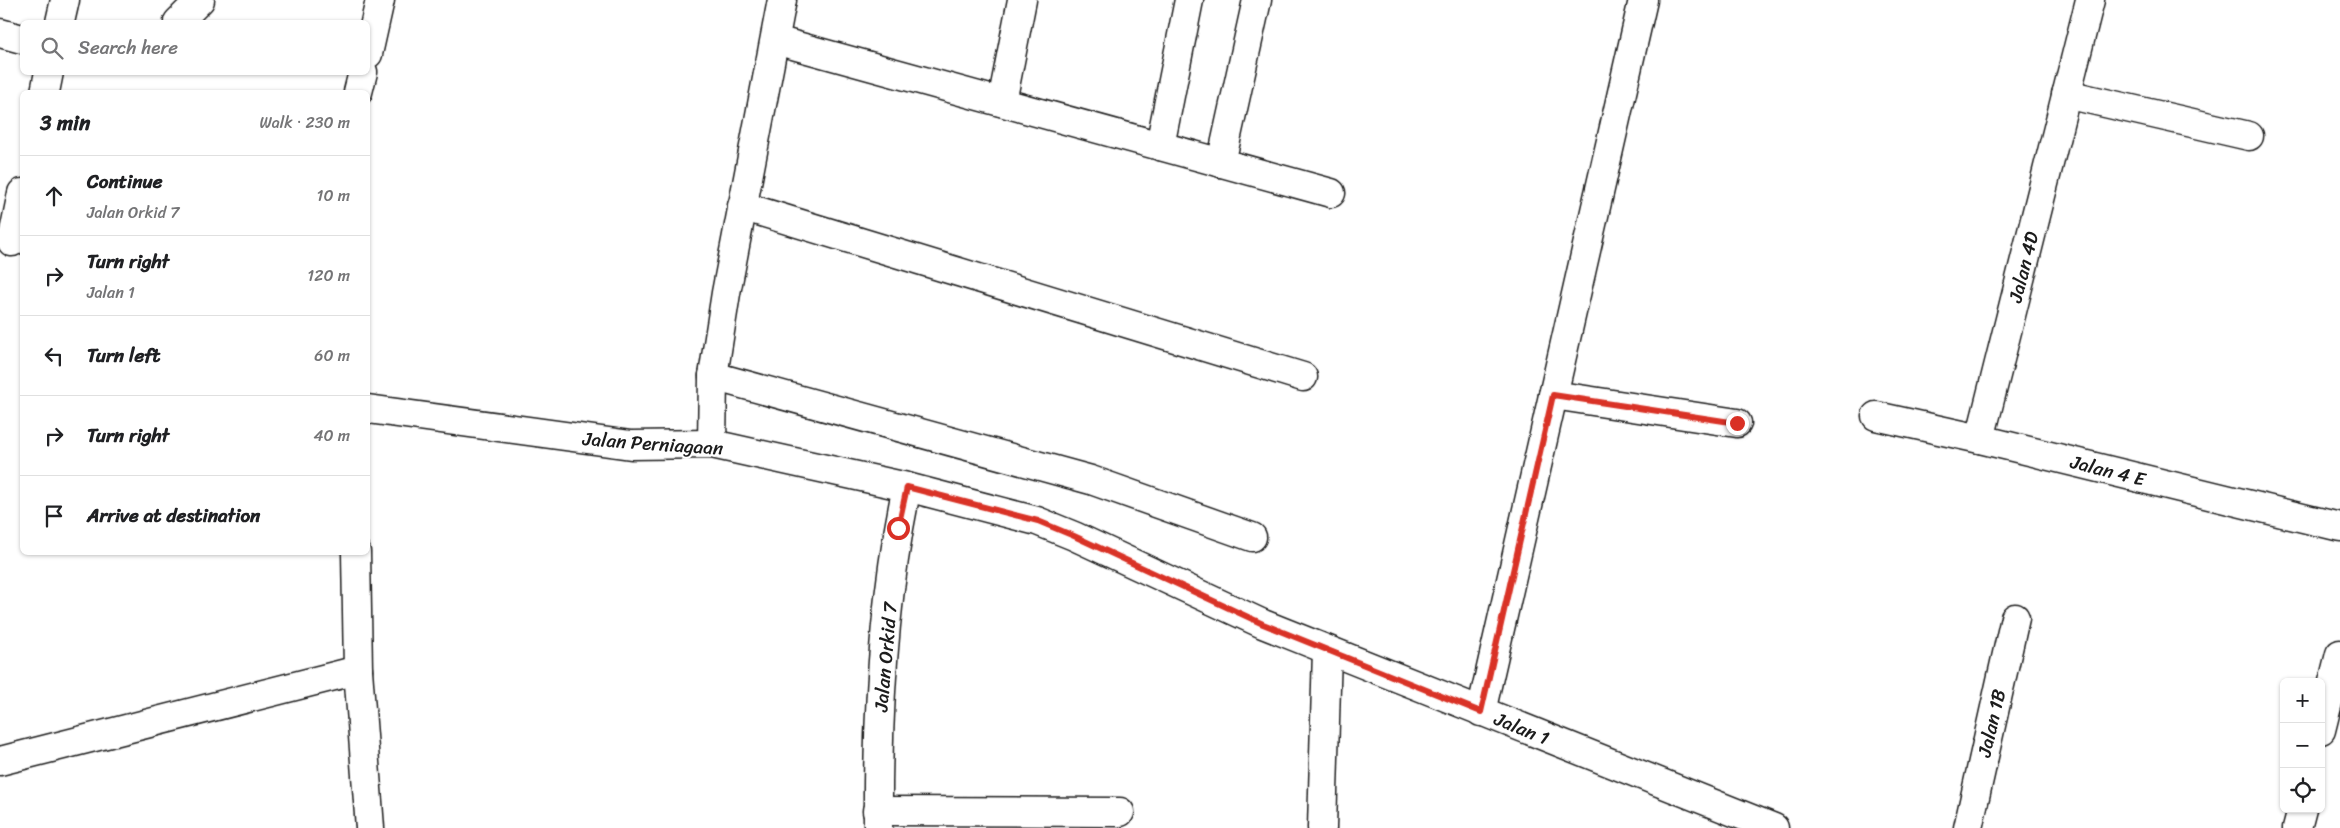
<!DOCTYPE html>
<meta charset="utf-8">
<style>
body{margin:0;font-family:Sriracha,sans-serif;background:#f2f2f2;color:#202124}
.controls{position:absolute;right:15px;bottom:15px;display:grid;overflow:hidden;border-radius:8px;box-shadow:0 1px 4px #0004}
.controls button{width:45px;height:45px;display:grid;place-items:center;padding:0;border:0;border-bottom:1px solid #e0e0e0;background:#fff;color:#202124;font:25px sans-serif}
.stop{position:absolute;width:15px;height:15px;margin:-11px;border:4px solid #d93025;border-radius:50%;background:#fff}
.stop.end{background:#d93025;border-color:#fff;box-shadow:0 1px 5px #0008}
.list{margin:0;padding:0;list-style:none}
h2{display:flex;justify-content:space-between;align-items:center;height:65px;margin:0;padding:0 20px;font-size:21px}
h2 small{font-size:16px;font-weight:400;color:#757577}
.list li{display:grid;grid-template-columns:32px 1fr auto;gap:15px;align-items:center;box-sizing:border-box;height:80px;padding:0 20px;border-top:1px solid #e0e0e0}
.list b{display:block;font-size:19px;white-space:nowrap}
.list p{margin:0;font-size:16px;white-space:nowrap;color:#757577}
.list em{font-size:16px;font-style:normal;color:#757577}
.icon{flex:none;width:28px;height:28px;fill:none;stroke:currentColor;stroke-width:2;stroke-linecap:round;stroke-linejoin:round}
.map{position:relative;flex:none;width:2340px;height:828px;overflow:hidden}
.search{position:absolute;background:#fff;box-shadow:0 1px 4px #0004;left:20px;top:20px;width:350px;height:55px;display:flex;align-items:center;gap:12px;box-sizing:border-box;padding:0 18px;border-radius:8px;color:#757577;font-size:19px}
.panel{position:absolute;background:#fff;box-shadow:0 1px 4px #0004;left:20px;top:90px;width:350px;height:465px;border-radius:8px}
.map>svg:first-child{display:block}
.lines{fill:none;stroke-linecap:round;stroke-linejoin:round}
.minor-casing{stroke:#1c1c1c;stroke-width:31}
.minor{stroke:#fff;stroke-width:28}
.route{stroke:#d93025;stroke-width:6}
.labels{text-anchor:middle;stroke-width:4;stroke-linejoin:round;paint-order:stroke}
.street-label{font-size:19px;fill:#1c1c1c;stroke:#fff}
</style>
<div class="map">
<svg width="2340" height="828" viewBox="0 0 2340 828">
<rect width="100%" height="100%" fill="#fff"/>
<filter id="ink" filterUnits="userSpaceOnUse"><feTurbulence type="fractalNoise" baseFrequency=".02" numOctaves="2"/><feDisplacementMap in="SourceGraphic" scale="10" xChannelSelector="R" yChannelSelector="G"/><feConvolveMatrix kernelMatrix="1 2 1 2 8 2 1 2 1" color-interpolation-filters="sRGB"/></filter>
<g filter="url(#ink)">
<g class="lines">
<g class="minor-casing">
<g id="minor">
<polyline points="60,22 65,0"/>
<polyline points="178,22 200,0"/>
<polyline points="0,33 22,39"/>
<polyline points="775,40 1331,193"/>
<polyline points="368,54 380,0"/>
<polyline points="45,92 49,72"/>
<polyline points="358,92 363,72"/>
<polyline points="2066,94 2249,136"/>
<polyline points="1002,102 1022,0"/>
<polyline points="1160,146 1189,0"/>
<polyline points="1221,163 1257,0"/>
<polyline points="742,206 1303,377"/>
<polyline points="12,242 22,193"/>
<polyline points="713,376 1091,480 1252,537"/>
<polyline points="1553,395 1737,423"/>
<polyline points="368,409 631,445 712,444 907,487 1037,521 1074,536 1263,624 1774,828"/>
<polyline points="1876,416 1980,439 2340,527"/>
<polyline points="1980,439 2090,0"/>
<polyline points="712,444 713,376 726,293 782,0"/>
<polyline points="356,552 358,670 370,828"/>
<polyline points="1481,712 1643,0"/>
<polyline points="2321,730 2340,654"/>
<polyline points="0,761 358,670"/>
<polyline points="877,811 1120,812"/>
<path d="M878,828C877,714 883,598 907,487"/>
<polyline points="1322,828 1327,650"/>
<polyline points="1968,828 2015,618"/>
<polyline points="2297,828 2302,809"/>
</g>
</g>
<use href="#minor" class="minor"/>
</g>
</g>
<g class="lines" filter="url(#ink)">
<polyline class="route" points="898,528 907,487 1038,521 1074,536 1263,624 1481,712 1553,395 1737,423"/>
</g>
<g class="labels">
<g class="street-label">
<text transform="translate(2023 267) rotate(-76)" y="7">Jalan 4D</text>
<text transform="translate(653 443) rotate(4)" y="7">Jalan Perniagaan</text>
<text transform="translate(2108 470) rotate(14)" y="7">Jalan 4 E</text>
<text transform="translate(885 657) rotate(-85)" y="7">Jalan Orkid 7</text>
<text transform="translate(1991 723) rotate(-77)" y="7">Jalan 1B</text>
<text transform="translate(1522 728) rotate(22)" y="7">Jalan 1</text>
</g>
</g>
</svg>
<div class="controls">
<button>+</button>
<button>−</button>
<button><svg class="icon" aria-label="locate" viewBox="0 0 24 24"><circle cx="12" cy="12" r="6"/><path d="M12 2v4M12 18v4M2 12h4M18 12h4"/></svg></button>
</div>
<div class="stop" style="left:898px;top:528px"></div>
<div class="stop end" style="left:1737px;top:423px"></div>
<div class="search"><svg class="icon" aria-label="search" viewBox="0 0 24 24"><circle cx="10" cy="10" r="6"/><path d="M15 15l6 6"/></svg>Search here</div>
<section class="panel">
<h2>3 min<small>Walk · 230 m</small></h2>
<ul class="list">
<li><svg class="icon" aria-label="ahead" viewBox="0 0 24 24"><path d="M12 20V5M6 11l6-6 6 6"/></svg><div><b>Continue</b><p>Jalan Orkid 7</p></div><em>10 m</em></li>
<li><svg class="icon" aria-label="right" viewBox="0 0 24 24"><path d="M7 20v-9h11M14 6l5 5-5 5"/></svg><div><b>Turn right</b><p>Jalan 1</p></div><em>120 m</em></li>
<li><svg class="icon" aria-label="left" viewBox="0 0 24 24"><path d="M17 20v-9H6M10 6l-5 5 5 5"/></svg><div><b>Turn left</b></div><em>60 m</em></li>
<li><svg class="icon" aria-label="right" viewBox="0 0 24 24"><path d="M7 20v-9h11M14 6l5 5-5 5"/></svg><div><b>Turn right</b></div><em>40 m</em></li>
<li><svg class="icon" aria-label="arrive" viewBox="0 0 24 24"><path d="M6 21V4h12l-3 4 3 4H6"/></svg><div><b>Arrive at destination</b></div></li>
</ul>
</section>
</div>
